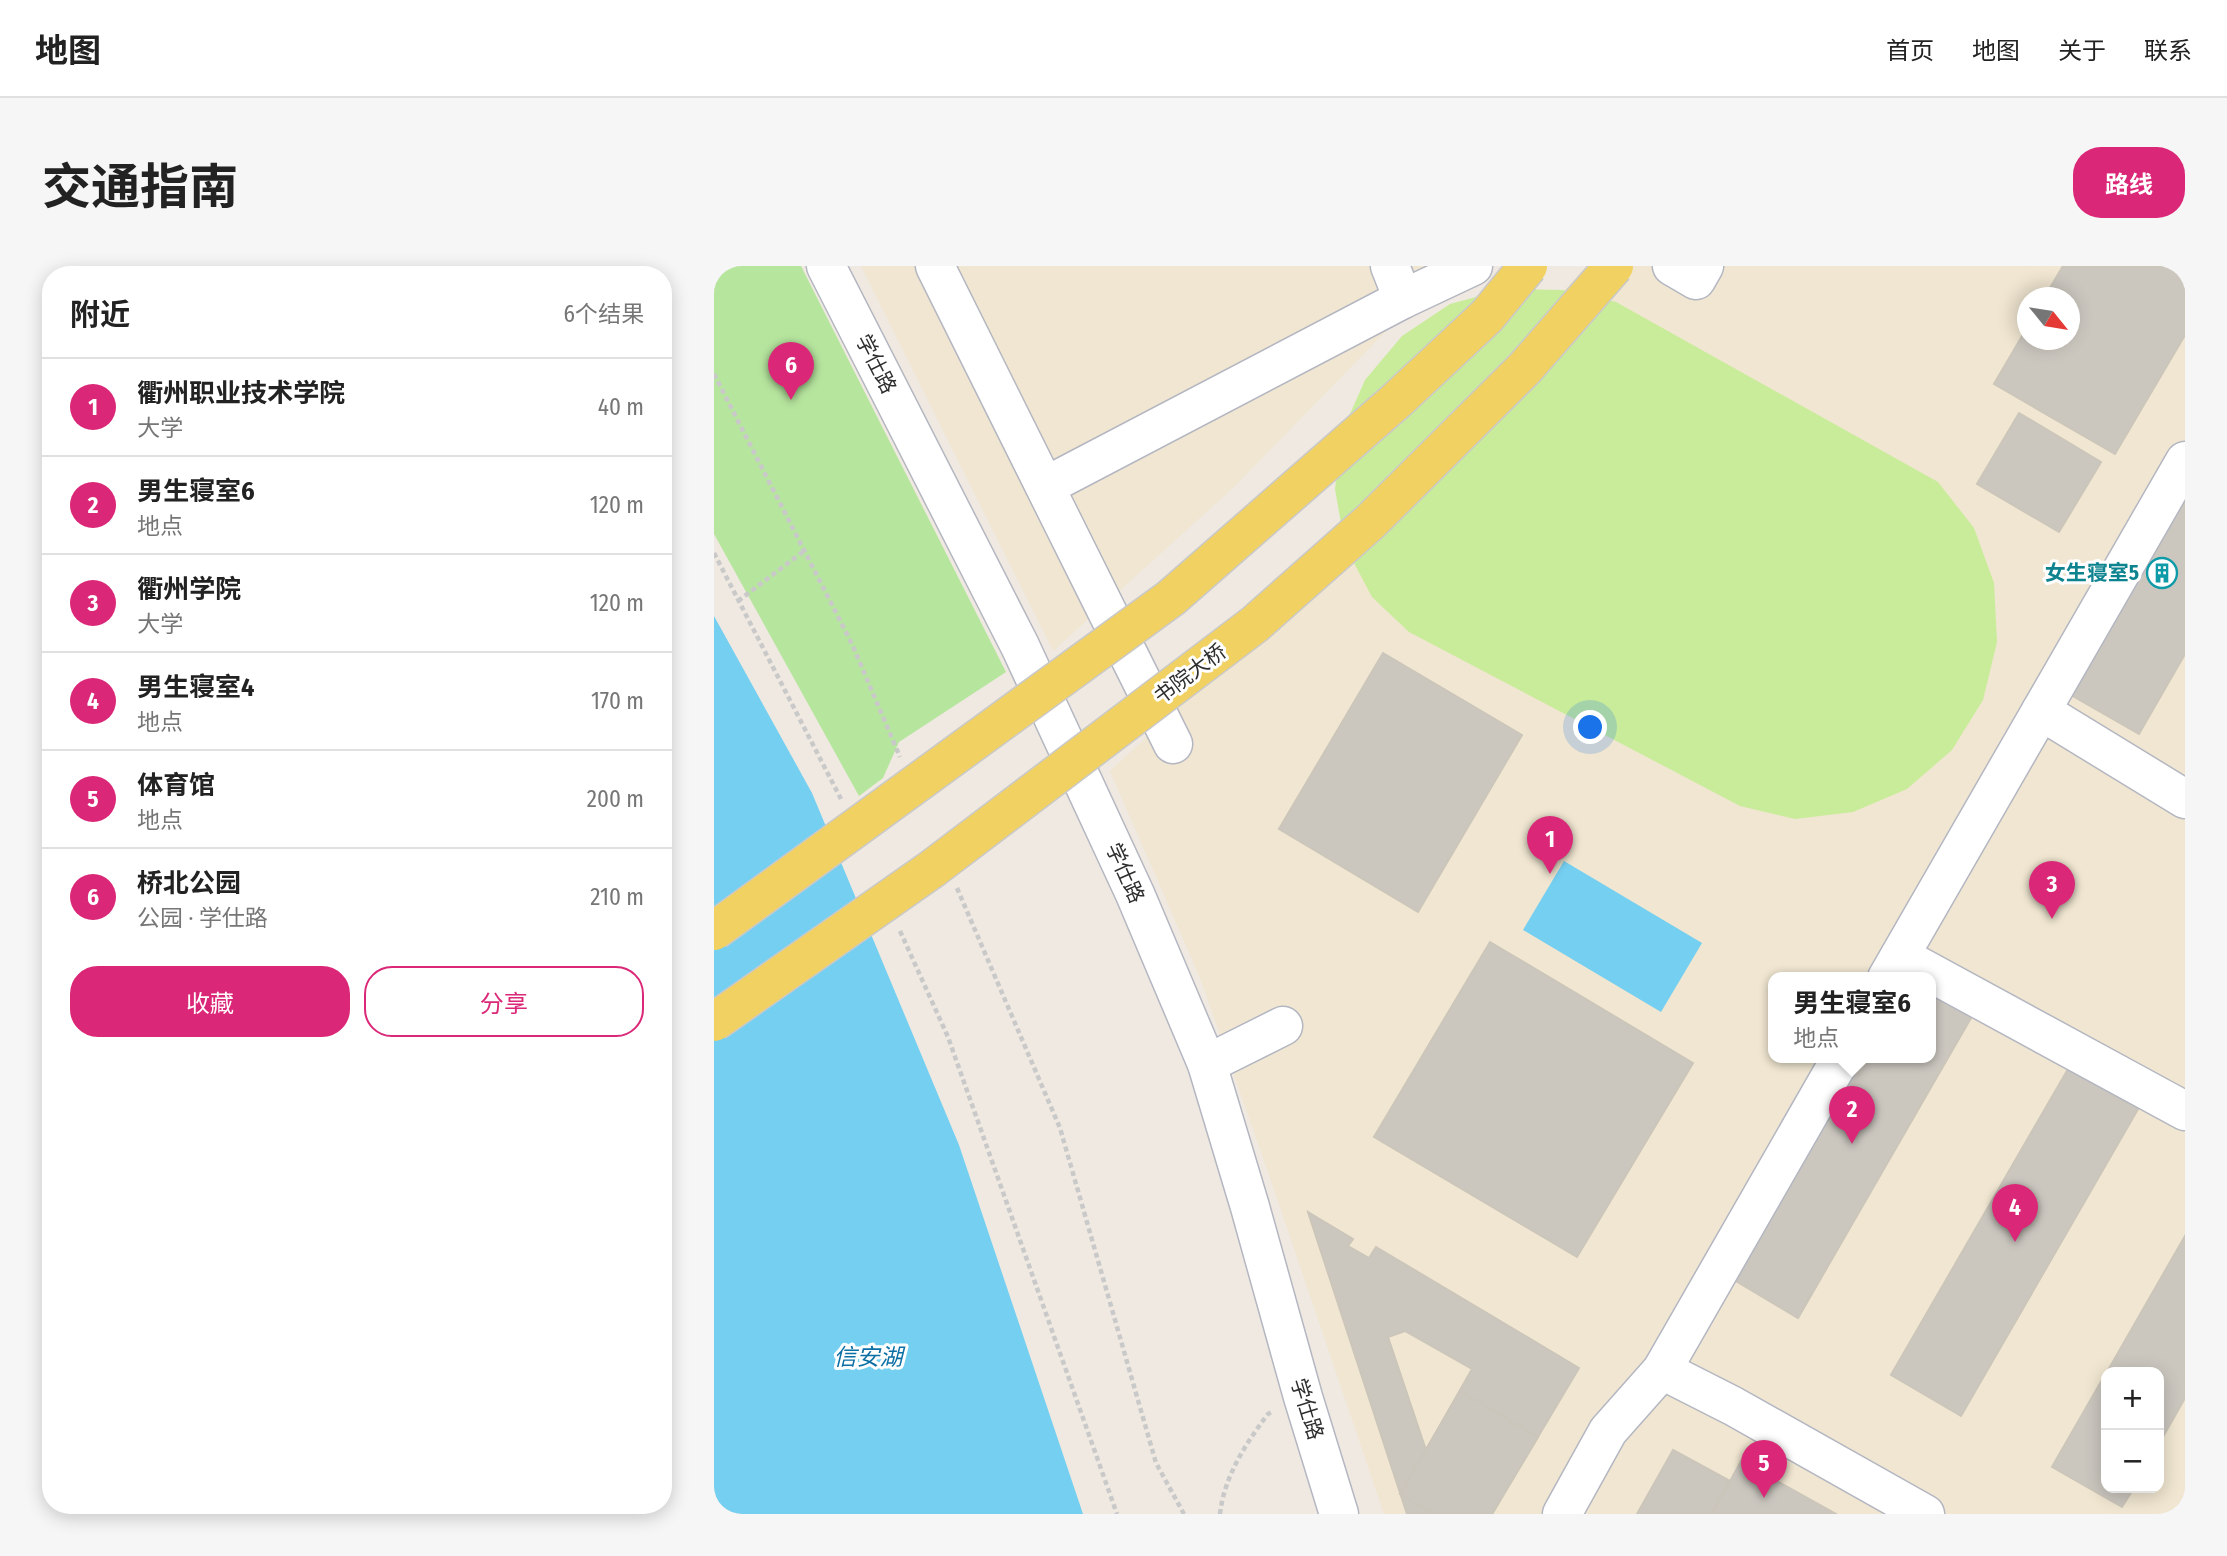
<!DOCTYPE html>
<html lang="zh">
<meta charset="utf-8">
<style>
body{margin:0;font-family:"Fira Sans Condensed","Noto Sans SC",sans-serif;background:#f6f6f6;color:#222}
.controls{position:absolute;right:21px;bottom:21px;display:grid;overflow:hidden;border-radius:14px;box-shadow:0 4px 18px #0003}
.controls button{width:63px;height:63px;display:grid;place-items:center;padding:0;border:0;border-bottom:2px solid #e0e0e0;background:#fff;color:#222;font:35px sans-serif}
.compass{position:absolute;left:1303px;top:21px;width:63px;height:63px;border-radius:50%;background:#fff;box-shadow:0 4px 18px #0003;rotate:120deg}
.you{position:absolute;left:877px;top:462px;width:24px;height:24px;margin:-18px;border:5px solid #fff;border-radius:50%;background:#1a73e8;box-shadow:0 0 0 10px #1a73e833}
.badge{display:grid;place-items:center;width:46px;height:46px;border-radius:50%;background:#db2777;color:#fff;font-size:23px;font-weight:700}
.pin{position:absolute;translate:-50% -58px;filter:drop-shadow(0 2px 4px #0008)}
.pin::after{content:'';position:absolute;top:37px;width:24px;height:21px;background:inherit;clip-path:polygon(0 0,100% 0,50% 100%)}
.popup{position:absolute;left:1054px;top:706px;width:168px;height:91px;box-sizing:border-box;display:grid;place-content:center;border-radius:14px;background:#fff;filter:drop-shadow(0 2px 5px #0005);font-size:23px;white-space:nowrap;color:#767676}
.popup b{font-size:26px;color:#222}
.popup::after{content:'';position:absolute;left:50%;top:100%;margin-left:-14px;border:14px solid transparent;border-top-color:#fff}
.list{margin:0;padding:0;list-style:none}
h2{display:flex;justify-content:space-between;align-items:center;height:91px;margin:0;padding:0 28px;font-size:30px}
h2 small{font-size:23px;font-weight:400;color:#767676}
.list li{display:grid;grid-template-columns:46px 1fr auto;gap:21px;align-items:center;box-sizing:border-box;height:98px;padding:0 28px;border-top:2px solid #e0e0e0}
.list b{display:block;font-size:26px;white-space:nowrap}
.list p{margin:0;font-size:23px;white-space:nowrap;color:#767676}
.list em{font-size:23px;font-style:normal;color:#767676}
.actions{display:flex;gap:14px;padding:21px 28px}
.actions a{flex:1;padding:16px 0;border:2px solid #db2777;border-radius:28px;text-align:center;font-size:24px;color:#db2777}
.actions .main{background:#db2777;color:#fff}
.map{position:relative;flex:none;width:1471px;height:1248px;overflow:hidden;border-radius:28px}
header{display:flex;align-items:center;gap:42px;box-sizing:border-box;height:98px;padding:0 35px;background:#fff;border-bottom:2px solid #e0e0e0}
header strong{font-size:33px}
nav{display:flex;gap:38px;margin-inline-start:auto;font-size:24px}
.intro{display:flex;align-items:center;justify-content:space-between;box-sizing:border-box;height:168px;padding:0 42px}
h1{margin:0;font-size:49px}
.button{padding:18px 32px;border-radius:28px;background:#db2777;color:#fff;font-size:24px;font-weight:700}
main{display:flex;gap:42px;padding:0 42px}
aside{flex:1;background:#fff;border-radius:28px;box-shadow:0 4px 18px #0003}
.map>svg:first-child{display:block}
.education{fill:#f0e6d1;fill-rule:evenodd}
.green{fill:#b6e59e}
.pitch{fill:#c9ec9a}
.water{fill:#75cff0}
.building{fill:#cbc7bf;stroke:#cbc5ba;stroke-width:2;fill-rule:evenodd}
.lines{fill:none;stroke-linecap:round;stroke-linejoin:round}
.minor-casing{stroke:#b4b7c1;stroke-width:41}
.path{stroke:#c9c9c9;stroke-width:4.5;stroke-dasharray:5 3.5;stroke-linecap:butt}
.minor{stroke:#fff;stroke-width:38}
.major-bridge-casing{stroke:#c9c9c9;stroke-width:41;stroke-linecap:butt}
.major-bridge{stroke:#f2d163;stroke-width:38}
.labels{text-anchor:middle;stroke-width:6;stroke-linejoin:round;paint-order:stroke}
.street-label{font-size:21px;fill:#2e2e2e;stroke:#fff}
.culture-label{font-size:21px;font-weight:bold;fill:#0d838f;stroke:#fff;text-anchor:end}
.water-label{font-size:23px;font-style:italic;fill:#0d6fa3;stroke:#fff}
</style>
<header>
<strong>地图</strong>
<nav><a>首页</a><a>地图</a><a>关于</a><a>联系</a></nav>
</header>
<div class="intro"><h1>交通指南</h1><a class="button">路线</a></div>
<main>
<aside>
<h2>附近<small>6个结果</small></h2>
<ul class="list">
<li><span class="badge">1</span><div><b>衢州职业技术学院</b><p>大学</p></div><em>40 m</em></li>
<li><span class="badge">2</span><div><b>男生寝室6</b><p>地点</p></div><em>120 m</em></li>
<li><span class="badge">3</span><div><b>衢州学院</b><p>大学</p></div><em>120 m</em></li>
<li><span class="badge">4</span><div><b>男生寝室4</b><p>地点</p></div><em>170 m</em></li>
<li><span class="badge">5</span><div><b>体育馆</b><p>地点</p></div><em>200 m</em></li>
<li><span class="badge">6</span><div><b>桥北公园</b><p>公园 · 学仕路</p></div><em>210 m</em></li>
</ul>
<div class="actions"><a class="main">收藏</a><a>分享</a></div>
</aside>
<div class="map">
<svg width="1471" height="1248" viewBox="0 0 1471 1248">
<rect width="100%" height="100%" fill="#efe9e1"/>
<g class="education">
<polygon points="147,0 725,0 682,55 519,222 339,385"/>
<path d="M872,0H1471V1248H670L556,912L486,712L396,505L508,402ZM1314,32H1356V74H1314ZM1059,712H1217V792H1059ZM1392,1106H1445V1222H1392Z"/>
</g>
<polygon class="green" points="0,0 87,0 292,406 185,476 169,512 145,530 0,268"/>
<polygon class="pitch" points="791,23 848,24 902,36 1224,216 1260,262 1280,317 1283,376 1269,434 1238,484 1193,523 1139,546 1081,553 1026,540 695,366 658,331 631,280 621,223 628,166 651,114 688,70 736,38"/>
<g class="water">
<polygon points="0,350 98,527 245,879 369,1248 0,1248"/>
<polygon points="850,595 988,677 947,746 809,664"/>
</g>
<g class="building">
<polygon points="1349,0 1471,0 1471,69 1401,188 1280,118 1314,60 1314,74 1356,74 1356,32 1330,32"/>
<polygon points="1305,147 1387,196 1345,266 1263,218"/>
<polygon points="1471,226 1471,388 1425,468 1355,428"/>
<polygon points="669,387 808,469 704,646 565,563"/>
<polygon points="776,676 979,797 863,991 660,871"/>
<polygon points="1217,719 1261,745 1084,1052 1015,1011 1141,792 1217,792"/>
<polygon points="1354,803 1424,843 1247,1150 1177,1109"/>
<path d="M594,946L639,973L634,980L655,992L662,981L865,1102L778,1248H693ZM691,1065L758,1103L712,1184L674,1071Z"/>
<polygon points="1471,970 1471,1132 1445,1178 1445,1106 1393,1106"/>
<polygon points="1392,1107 1392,1222 1420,1222 1408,1241 1338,1201"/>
<polygon points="746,1125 824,1171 778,1248 719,1248 686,1228"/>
<polygon points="959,1184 1016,1215 998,1248 923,1248"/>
<polygon points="1027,1195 1122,1248 998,1248"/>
</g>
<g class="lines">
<g class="minor-casing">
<g id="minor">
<polyline points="112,0 306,380 421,628 493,798 536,941 589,1131 625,1248"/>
<polyline points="221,0 459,478"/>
<polyline points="676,0 689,33"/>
<polyline points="958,0 982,14 990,0"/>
<polyline points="332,220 689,33 759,0"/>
<polyline points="1327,445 1471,533"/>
<polyline points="1186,690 1471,845"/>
<polyline points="1173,712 1471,195"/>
<polyline points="493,798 569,760"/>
<polyline points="948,1104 1019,1140 1211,1248"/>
<polyline points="848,1248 894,1165 948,1104 1127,792"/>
</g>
</g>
<g class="path">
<polyline points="0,108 138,378 186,491"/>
<polyline points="0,287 127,533"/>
<polyline points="24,335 90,285"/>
<polyline points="243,622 346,862 442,1197 470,1248"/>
<polyline points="186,665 234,771 403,1248"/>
<path d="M506,1248C510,1211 532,1177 554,1148L559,1145"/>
</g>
<use href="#minor" class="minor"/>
<g class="major-bridge-casing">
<g id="major-bridge">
<polyline points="0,665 457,332 682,135 773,50 814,0"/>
<polyline points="0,756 218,603 541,358 656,256 811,102 900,0"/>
</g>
</g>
<use href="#major-bridge" class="major-bridge"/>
</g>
<defs>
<g id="building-ring" transform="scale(1.575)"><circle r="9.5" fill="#fff" stroke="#0f9aa8" stroke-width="1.5"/><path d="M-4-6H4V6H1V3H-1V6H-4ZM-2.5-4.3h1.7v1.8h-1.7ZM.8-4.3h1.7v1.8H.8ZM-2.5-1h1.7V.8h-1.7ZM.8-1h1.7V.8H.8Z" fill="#0f9aa8"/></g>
</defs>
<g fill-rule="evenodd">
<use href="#building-ring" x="1448" y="307"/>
</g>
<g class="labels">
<g class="street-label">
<text transform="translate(162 98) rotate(63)" y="7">学仕路</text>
<text transform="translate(476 408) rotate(-37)" y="7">书院大桥</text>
<text transform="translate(411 607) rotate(66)" y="7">学仕路</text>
<text transform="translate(593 1143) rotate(73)" y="7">学仕路</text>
</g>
<g class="culture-label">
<text x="1425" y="314">女生寝室5</text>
</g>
<g class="water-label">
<text x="154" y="1099">信安湖</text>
</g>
</g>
</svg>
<div class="controls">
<button>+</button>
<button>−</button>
</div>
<svg class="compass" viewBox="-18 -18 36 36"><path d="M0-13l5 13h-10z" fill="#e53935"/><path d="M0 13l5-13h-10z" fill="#767676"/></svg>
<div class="you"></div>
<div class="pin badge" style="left:836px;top:608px">1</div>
<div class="pin badge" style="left:1138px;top:878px">2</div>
<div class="popup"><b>男生寝室6</b>地点</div>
<div class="pin badge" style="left:1338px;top:653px">3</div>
<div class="pin badge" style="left:1301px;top:976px">4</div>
<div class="pin badge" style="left:1050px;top:1232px">5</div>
<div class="pin badge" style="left:77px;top:134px">6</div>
</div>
</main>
